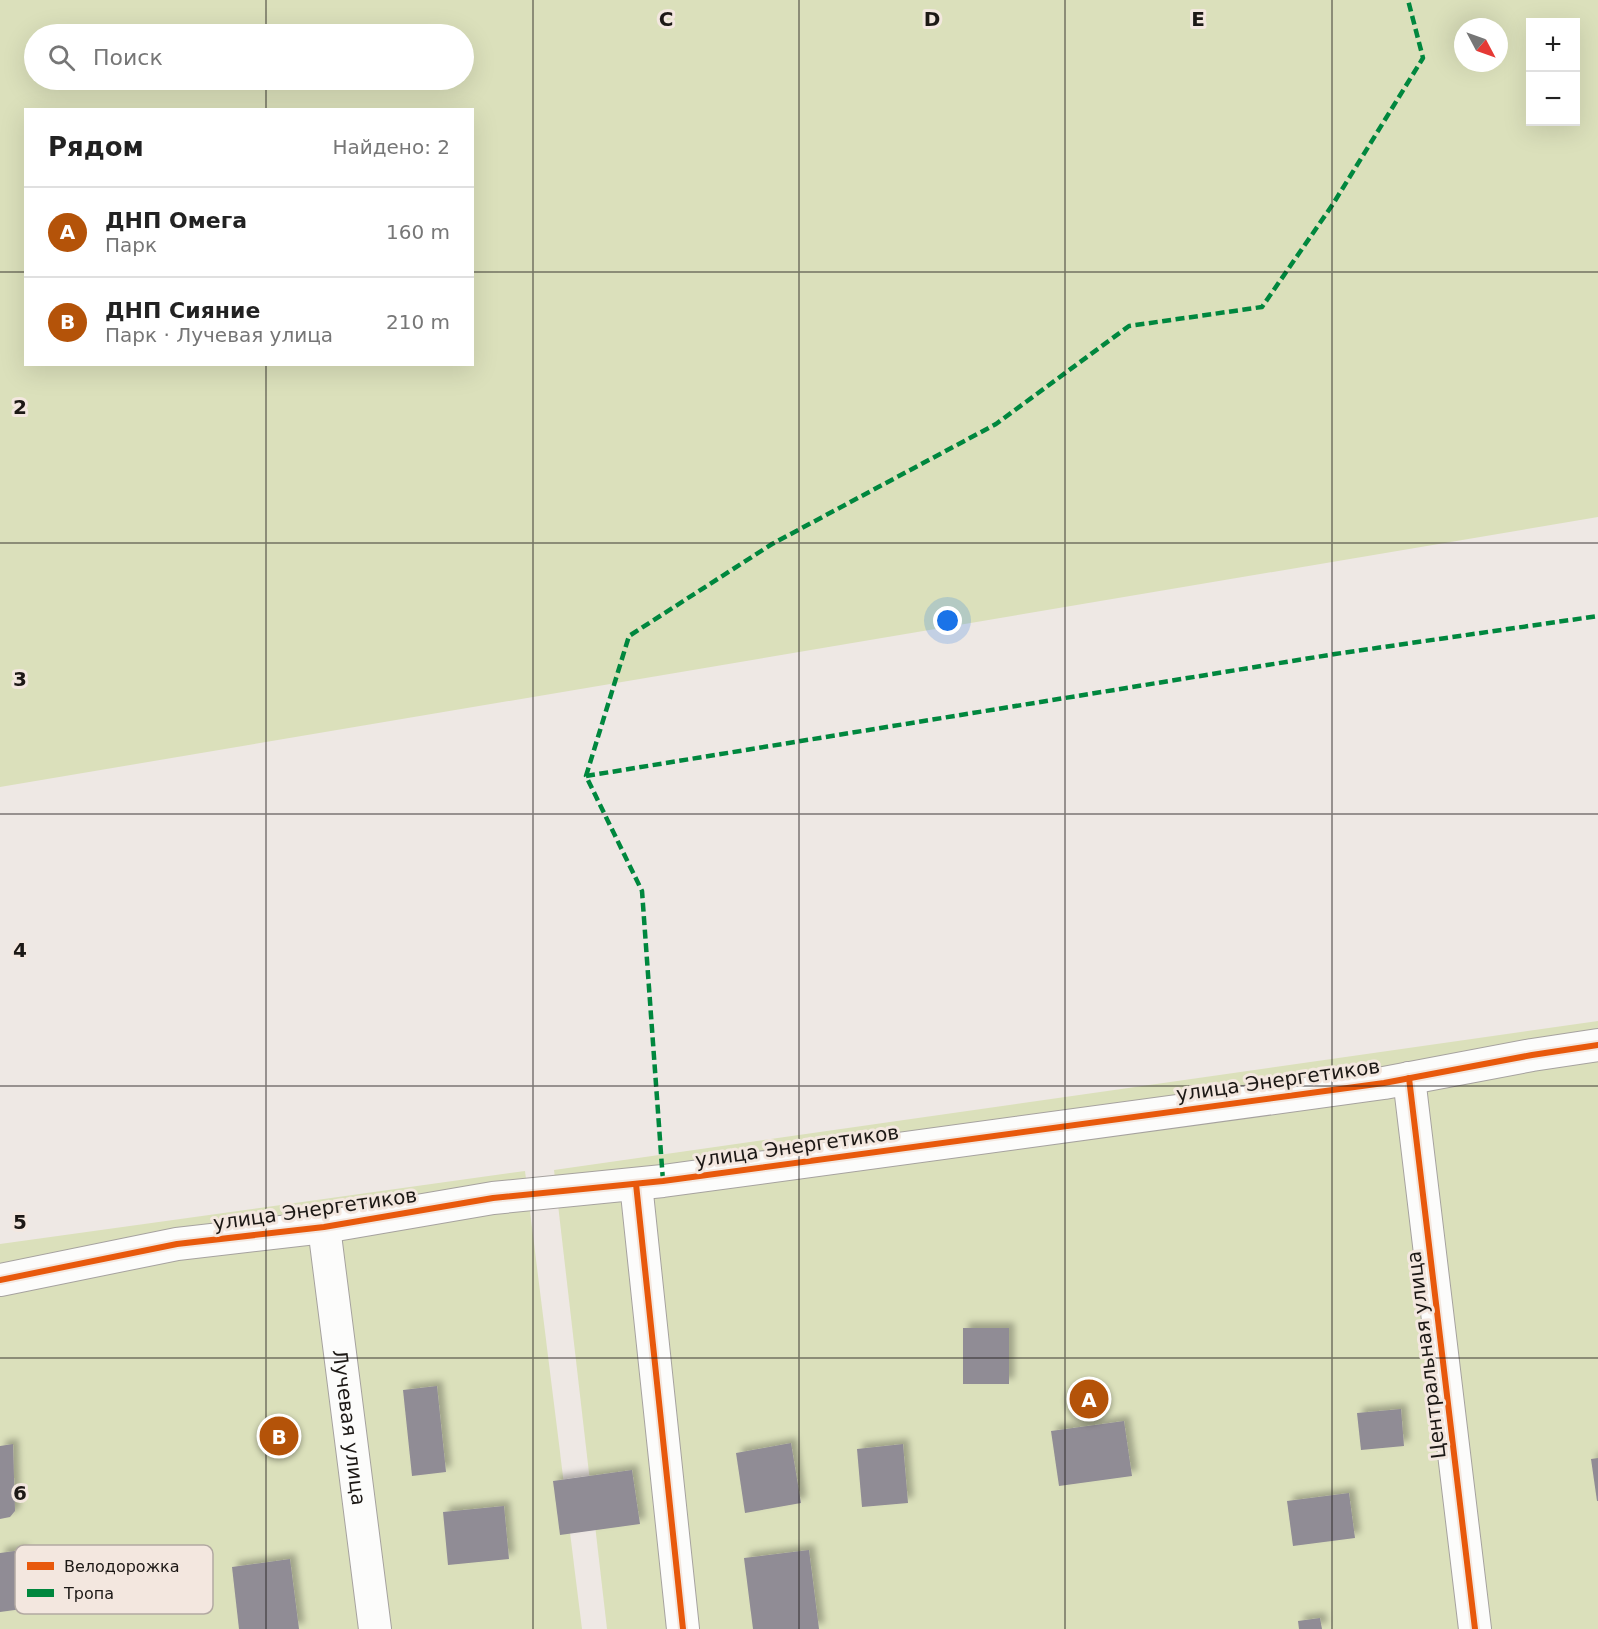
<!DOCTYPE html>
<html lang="ru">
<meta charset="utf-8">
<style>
body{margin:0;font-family:"DejaVu Sans",sans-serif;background:#f6f6f6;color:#222}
.controls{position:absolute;right:18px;top:18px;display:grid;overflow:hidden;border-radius:0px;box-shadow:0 6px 24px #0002}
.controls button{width:54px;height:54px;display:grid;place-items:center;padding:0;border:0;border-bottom:2px solid #e0e0e0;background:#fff;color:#222;font:30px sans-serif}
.compass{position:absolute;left:1454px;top:18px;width:54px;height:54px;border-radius:50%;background:#fff;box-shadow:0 6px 24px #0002;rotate:131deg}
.you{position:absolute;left:948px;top:621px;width:21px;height:21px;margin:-15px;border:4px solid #fff;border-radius:50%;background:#1a73e8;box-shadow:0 0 0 9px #1a73e833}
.badge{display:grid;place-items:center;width:39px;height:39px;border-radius:50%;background:#b45309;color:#fff;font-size:20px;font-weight:700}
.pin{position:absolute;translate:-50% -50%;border:3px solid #fff;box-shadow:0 2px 6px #0006}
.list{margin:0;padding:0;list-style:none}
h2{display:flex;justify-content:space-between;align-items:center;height:78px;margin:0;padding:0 24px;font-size:26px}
h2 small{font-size:20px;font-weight:400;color:#767676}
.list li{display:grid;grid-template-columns:39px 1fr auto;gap:18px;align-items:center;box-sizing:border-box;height:90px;padding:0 24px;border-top:2px solid #e0e0e0}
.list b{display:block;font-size:22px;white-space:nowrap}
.list p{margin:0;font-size:20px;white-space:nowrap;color:#767676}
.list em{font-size:20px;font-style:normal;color:#767676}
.icon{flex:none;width:33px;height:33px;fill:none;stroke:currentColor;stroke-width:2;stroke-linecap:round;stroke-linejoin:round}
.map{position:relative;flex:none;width:1598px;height:1629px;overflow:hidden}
.search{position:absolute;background:#fff;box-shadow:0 6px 24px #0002;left:24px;top:24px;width:450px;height:66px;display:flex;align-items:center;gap:15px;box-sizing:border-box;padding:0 21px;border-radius:33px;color:#767676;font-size:22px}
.panel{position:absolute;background:#fff;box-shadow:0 6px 24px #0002;left:24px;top:108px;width:450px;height:258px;border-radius:0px}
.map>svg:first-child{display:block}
.green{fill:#dbe0bb;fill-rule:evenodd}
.building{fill:#908c95;filter:url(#shadow)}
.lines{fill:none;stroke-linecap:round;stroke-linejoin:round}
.minor-casing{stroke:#a6a29f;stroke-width:34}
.minor{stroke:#fcfcfb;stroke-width:32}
.quiet{stroke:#00873e;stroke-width:4.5;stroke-dasharray:9 4.5;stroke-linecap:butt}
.cycleway-casing{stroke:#f3e7df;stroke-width:10}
.cycleway{stroke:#e8590c;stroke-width:6}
.grid{fill:none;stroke:#1c1815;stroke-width:1.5;stroke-opacity:0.55}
.labels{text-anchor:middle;stroke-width:6;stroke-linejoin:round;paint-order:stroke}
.street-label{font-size:20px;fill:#1c1815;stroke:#f3e7df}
.key{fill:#f3e7df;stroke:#b2a9a2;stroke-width:1.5}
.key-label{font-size:16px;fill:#1c1815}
.grid-label{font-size:20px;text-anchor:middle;font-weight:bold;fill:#1c1815;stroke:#f3e7df;stroke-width:6;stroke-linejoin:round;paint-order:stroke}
</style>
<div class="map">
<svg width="1598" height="1629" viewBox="0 0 1598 1629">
<defs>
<filter id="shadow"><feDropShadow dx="5.5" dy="-5.5" stdDeviation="3" flood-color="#0004"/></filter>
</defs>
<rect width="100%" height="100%" fill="#eee8e4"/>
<g class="green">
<path d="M0,0H1598V517L0,787ZM1530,22H1576V122H1530ZM1463,27H1499V63H1463ZM464,34V80H34V34ZM26,110H472V364H26Z"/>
<polygon points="1598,1021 1598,1629 607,1629 554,1170"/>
<polygon points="525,1171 582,1629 0,1629 0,1244"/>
</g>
<g class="building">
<rect x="963" y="1328" width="46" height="56"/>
<polygon points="437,1386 446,1472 412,1476 403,1390"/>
<polygon points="1401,1409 1404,1446 1361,1450 1357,1413"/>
<polygon points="1124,1421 1132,1476 1059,1486 1051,1431"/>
<polygon points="791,1443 801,1503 745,1513 736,1453"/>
<polygon points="13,1444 15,1511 10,1517 0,1519 0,1446"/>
<polygon points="903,1444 908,1503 862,1507 857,1449"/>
<polygon points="1598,1458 1598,1501 1597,1501 1591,1459"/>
<polygon points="632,1470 640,1524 560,1535 553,1481"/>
<polygon points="1349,1493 1355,1538 1293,1546 1287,1501"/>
<polygon points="504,1506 509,1559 448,1565 443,1512"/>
<polygon points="22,1550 37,1607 0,1612 0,1553"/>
<polygon points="809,1550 819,1629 753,1629 744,1558"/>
<polygon points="290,1559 299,1629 239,1629 232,1567"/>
<polygon points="1320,1618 1322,1629 1299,1629 1298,1621"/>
</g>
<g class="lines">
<g class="minor-casing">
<g id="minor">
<polyline points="1409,1078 1475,1629"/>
<polyline points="636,1184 683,1629"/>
<path id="s1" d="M324,1227L375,1629"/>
<polyline points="0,1280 177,1244 324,1227 493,1198 663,1181 1384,1083 1532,1055 1598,1045"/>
</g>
</g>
<use href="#minor" class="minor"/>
<g class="quiet">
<polyline points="586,776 1335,654 1598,616"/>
<polyline points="663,1181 642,891 586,776 629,636 772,544 996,424 1129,326 1262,307 1333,204 1423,58 1408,0"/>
</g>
<g class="cycleway-casing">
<g id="cycleway">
<polyline points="1409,1078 1475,1629"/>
<polyline points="636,1184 683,1629"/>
<polyline points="0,1280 177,1244 324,1227 493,1198 663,1181 1384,1083 1532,1055 1598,1045"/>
</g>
</g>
<use href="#cycleway" class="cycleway"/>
</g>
<path class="grid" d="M266,0V34M533,0V1629M799,0V1629M1065,0V1629M1332,0V1629M266,80V110M0,272H26M472,272H1598M266,364V1629M0,543H1598M0,814H1598M0,1086H1598M0,1358H1598"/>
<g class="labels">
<g class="street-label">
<text transform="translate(1278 1080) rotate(-8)" y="7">улица Энергетиков</text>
<text transform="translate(797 1146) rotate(-8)" y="7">улица Энергетиков</text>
<text transform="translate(315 1209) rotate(-8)" y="7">улица Энергетиков</text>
<text transform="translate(1426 1355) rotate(-97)" y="7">Центральная улица</text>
<text dy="7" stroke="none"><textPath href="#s1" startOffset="202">Лучевая улица</textPath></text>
</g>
</g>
<rect x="15" y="1545" width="198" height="69" rx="9" class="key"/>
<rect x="27" y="1562" width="27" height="8" fill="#e8590c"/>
<rect x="27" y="1589" width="27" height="8" fill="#00873e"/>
<g class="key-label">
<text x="64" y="1572">Велодорожка</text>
<text x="64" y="1599">Тропа</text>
</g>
<g class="grid-label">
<text x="666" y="26">C</text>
<text x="932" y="26">D</text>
<text x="1198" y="26">E</text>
<text x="20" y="414">2</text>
<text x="20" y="686">3</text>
<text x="20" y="957">4</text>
<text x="20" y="1229">5</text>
<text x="20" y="1500">6</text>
</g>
</svg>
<div class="controls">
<button>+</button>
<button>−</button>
</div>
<svg class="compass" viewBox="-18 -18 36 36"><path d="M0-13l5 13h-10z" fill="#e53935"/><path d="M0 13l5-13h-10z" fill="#767676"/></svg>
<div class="you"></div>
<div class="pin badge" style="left:1089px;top:1399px">A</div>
<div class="pin badge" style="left:279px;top:1436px">B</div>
<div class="search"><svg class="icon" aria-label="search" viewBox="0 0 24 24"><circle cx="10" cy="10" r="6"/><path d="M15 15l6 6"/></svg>Поиск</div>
<section class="panel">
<h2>Рядом<small>Найдено: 2</small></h2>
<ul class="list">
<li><span class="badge">A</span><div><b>ДНП Омега</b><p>Парк</p></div><em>160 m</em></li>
<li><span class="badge">B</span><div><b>ДНП Сияние</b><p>Парк · Лучевая улица</p></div><em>210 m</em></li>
</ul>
</section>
</div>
